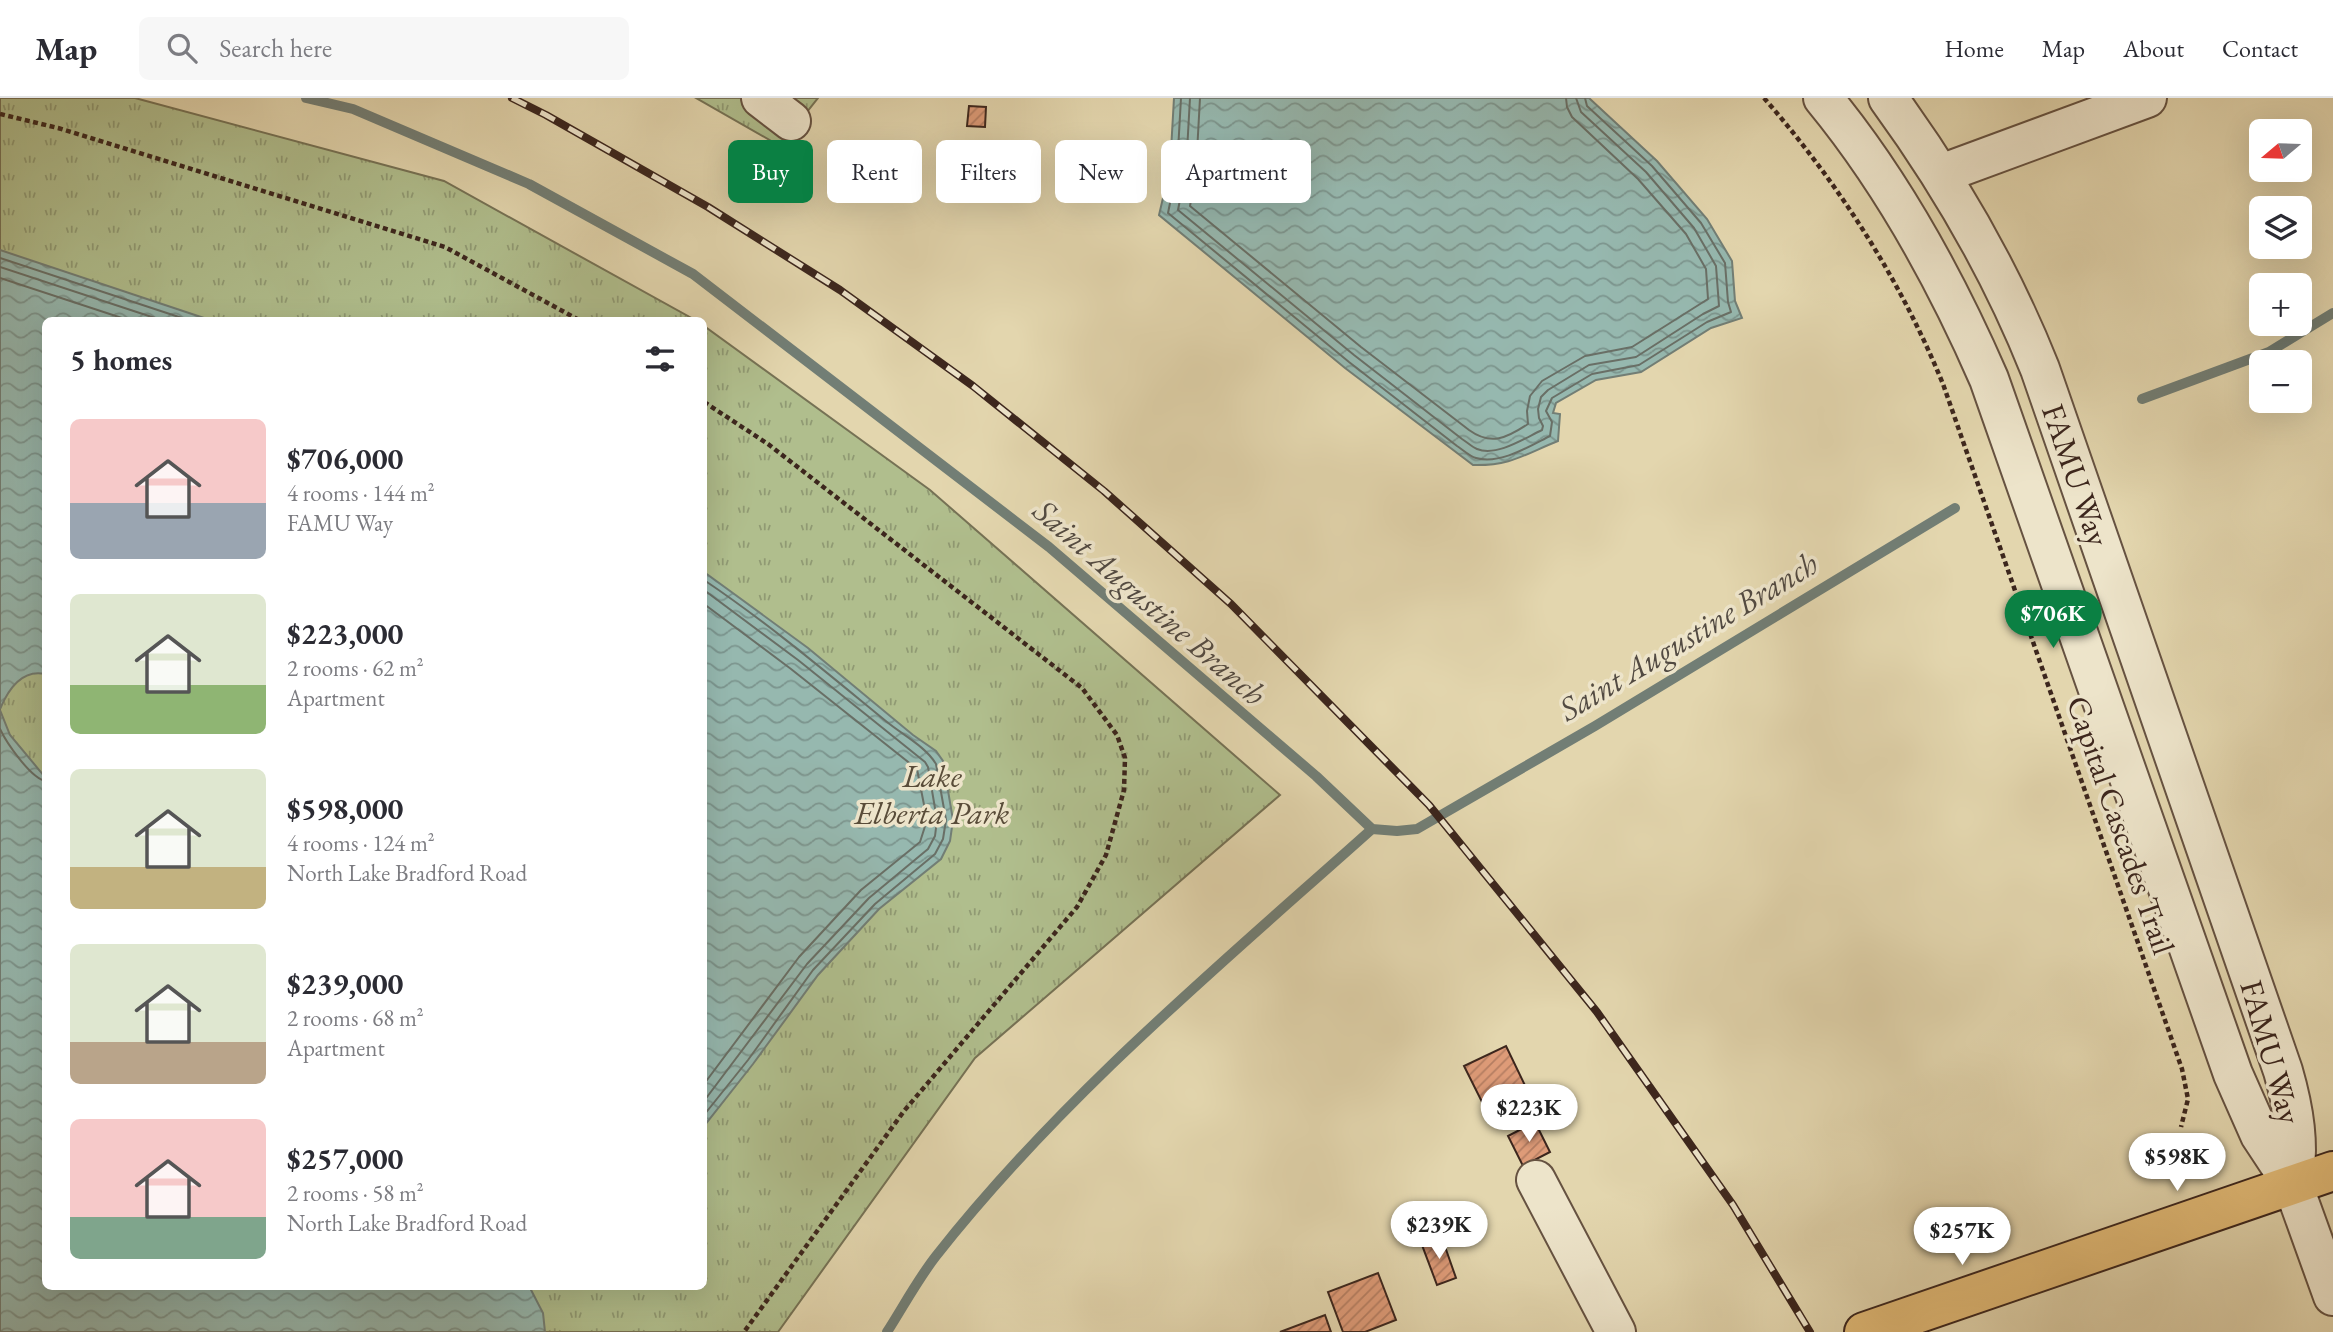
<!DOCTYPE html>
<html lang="en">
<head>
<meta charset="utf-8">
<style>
  :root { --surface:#fff; --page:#f7f7f7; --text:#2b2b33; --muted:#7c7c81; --line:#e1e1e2; --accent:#0b8043 }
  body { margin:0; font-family:"EB Garamond",serif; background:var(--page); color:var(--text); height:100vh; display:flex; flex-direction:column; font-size:26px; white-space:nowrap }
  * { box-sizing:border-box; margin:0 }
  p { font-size:23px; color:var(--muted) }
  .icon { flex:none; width:38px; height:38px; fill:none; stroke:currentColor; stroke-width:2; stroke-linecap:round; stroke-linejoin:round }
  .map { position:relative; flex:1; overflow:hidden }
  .details { position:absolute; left:42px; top:219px; width:665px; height:973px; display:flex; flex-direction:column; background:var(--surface); border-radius:10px; box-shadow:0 7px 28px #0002 }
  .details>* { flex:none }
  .top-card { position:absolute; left:728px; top:42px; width:665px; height:63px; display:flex; gap:14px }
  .needle { width:46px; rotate:251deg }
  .buttons { position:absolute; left:2249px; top:21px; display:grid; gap:14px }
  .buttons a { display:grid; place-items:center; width:63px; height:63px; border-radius:10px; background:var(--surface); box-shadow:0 7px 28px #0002; font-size:35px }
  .price { position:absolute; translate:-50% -60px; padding:0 16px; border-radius:24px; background:#fff; color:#222; font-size:23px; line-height:46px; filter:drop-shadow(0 2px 4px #0008) }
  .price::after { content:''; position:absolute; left:50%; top:42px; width:21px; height:16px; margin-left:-10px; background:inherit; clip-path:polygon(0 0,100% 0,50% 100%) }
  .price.active { background:var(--accent); color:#fff }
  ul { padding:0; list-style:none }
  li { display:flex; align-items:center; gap:21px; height:175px; padding:0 28px }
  li span { display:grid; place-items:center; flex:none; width:196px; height:140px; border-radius:10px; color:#555 }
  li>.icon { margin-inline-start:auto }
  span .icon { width:84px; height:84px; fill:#fffc; stroke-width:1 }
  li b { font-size:30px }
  h2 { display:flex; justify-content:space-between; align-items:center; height:84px; padding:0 28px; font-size:30px }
  .pill { padding:0 24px; border-radius:10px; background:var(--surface); box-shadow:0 7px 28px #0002; font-size:24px; line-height:63px }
  .pill.active { background:var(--accent); color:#fff }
  header { display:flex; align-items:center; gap:42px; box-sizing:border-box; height:98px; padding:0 35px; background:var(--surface); border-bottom:2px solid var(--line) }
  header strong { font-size:33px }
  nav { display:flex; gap:38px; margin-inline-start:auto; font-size:24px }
  .search { width:490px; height:63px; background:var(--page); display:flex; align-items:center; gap:18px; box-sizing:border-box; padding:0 24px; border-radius:10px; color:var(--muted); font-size:26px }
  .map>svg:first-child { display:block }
  .park { fill:url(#park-tufts); stroke:#767255; stroke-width:2 }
  .water { fill:url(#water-waves); stroke:#727e75; stroke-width:2 }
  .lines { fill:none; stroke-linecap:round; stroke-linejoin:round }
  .shore { stroke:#696f66; stroke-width:2 }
  .stream { stroke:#727e75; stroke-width:10 }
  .building { fill:url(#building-hatch); stroke:#3c261d; stroke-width:2 }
  .minor-casing { stroke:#665241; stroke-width:42 }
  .major-casing { stroke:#3c261d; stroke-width:42 }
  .path { stroke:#3c261d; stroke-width:4.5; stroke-dasharray:5 3.5; stroke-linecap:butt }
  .minor { stroke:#ede4ca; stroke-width:38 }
  .major { stroke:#e2bb77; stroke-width:38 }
  .rail-casing { stroke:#3c261d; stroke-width:8 }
  .rail { stroke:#ede4ca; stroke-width:5; stroke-dasharray:16; stroke-linecap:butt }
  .labels { text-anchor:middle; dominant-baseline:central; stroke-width:7; stroke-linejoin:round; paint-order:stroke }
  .street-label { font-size:32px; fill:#3c261d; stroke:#ede4ca }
  .park-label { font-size:32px; font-style:italic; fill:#594c39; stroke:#ede4ca }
  .water-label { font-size:33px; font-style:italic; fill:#524a42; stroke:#ede4ca }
</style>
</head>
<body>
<header>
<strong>Map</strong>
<div class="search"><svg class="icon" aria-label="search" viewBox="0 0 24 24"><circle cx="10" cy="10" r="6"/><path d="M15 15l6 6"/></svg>Search here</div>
<nav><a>Home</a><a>Map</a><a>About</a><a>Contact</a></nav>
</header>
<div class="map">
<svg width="2333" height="1234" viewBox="0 0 2333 1234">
  <defs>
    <pattern id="park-tufts" width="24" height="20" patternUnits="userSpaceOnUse" patternTransform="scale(1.75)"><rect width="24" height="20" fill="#b0be8d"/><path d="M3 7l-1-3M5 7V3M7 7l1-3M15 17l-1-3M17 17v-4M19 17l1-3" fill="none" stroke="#909a73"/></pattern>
    <pattern id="water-waves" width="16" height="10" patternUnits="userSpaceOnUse" patternTransform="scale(1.75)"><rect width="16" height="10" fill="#96b8af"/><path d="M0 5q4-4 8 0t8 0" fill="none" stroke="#7c958e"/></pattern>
    <pattern id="building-hatch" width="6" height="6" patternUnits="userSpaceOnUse" patternTransform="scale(1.75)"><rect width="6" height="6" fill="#de9b78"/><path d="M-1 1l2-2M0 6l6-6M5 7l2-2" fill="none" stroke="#b57e62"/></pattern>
  </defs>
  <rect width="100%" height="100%" fill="#e3d6ae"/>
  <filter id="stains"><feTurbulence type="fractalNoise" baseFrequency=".00286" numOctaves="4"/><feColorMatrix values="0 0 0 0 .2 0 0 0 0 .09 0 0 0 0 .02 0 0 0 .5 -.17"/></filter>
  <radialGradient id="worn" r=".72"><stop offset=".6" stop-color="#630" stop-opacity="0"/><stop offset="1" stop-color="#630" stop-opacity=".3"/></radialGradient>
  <g class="park">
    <polygon points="0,0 135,0 444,83 695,222 46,222 46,1188 704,1188 704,228 930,392 1280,697 975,960 778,1234 0,1234"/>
    <polygon points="696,0 818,0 780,48"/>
  </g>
  <g class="water">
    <path d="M 1174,0 L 1589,0 L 1657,63 L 1707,121 L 1732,163 L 1735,203 L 1742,220 L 1711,230 L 1641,274 L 1596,282 L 1556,305 L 1553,315 L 1560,316 L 1558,343 C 1525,356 1511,368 1473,367 L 1345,270 L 1159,117 L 1170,70 Z"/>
    <path d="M 0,152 L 210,222 L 46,222 L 45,576 C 22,571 8,592 0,611 Z"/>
    <polygon points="704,474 808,550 913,637 936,653 943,663 953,722 950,743 941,761 879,811 818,877 753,966 704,1028"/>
    <polygon points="0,612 10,637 45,679 46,1188 529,1188 543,1215 545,1234 0,1234"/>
  </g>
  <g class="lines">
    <g class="shore">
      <path d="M 1181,0 L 1177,71 L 1168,115 L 1349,264 L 1457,348 C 1462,351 1469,358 1476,360 C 1500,367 1530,348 1550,338 L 1552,324 L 1546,313 L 1552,300 L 1592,276 L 1639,267 L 1707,224 L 1731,214 L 1728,204 L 1725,165 L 1701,125 L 1652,68 L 1587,8 L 1585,0"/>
      <path d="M 1190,0 L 1186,71 L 1178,112 L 1354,257 L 1462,341 C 1467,344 1472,349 1477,351 C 1497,359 1525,340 1542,332 L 1543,328 L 1539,320 L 1538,311 L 1541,299 L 1548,292 L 1589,267 L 1636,259 L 1703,216 L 1719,208 L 1716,168 L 1694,130 L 1646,74 L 1581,14 L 1576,0"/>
      <path d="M 1200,0 L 1196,73 L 1190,108 L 1361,249 L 1469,332 C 1491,348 1507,340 1528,326 L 1527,313 L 1530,298 L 1542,283 L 1585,258 L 1632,249 L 1708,201 L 1706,171 L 1686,136 L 1638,81 L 1572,19 L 1567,9 L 1566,0"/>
      <polyline points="0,160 188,222"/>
      <polyline points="0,169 161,222"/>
      <polyline points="0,180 128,222"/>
      <path d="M 704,482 C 768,525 827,575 887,624 C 903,637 926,649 936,666 L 946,722 L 943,741 L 935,756 L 875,806 L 813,872 L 748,962 L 704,1017"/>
      <polyline points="704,492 798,562 925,664 928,669 937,722 935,738 928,751 869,800 807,866 704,1003"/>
      <polyline points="704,506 791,571 917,671 927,722 920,744 861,792 799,859 704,986"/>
      <path d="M 0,631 C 6,644 31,681 46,683"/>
    </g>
    <g class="stream">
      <polyline points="306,0 353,11 529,86 693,176 1049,449 1316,678 1372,731 1397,733 1417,731 1595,628 1955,410"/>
      <polyline points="2142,301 2269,254 2333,215"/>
      <path d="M 887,1234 C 903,1209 918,1181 936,1158 C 1062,998 1221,866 1372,731"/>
    </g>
  </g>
  <g class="building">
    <polygon points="969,8 986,9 985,29 967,28"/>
    <polygon points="1506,948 1532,1002 1491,1022 1464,968"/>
    <polygon points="1535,1024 1550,1054 1523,1068 1508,1038"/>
    <polygon points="1442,1140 1456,1180 1437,1187 1422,1147"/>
    <polygon points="1378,1175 1396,1222 1365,1234 1343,1234 1328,1194"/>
    <polygon points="1325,1217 1331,1234 1280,1234"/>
  </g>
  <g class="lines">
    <defs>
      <g id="minor">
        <polyline points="761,0 791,23"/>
        <path d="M 1823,0 C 1893,85 1945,180 1989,281 L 2233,976 L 2260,1037 L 2293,1087 L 2333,1198"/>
        <path d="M 1888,0 C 1950,85 2001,173 2040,271 L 2283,973 C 2294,1011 2300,1047 2293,1087"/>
        <polyline points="1941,76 2147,0"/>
        <polyline points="1536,1082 1616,1234"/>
      </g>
      <polyline id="major" points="1864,1234 2333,1073"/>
    </defs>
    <use href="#minor" class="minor-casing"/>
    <use href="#major" class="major-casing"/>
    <g class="path">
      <path d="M 1764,0 C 1839,86 1900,181 1943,286 L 2182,971 L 2188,1001 L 2181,1029"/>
      <polyline points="0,16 58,30 445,149 579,222"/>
      <polyline points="704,304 768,346 1082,590 1117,637 1125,660 1124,692 1106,757 1077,809 904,1013 744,1234"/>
    </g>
    <use href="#minor" class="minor"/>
    <use href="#major" class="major"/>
    <defs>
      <polyline id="rail" points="512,0 546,17 708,109 840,192 973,288 1104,393 1231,506 1429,707 1597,914 1733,1107 1810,1234"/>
    </defs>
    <use href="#rail" class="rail-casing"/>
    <use href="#rail" class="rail"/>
  </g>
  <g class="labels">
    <g class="street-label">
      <text transform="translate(2076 377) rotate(71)">FAMU Way</text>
      <text transform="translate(2121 727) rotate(71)">Capital Cascades Trail</text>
      <text transform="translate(2271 954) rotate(74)">FAMU Way</text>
    </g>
    <g class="park-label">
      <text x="932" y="678">Lake<tspan x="932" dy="37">Elberta Park</tspan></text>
    </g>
    <g class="water-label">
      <text transform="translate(1150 504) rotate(41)">Saint Augustine Branch</text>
      <text transform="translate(1688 538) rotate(-31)">Saint Augustine Branch</text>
    </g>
  </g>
  <rect width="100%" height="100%" filter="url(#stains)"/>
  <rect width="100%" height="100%" fill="url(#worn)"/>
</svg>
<div class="buttons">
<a><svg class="needle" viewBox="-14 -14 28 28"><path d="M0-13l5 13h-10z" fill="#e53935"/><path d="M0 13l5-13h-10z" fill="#7c7c81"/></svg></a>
<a><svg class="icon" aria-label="layers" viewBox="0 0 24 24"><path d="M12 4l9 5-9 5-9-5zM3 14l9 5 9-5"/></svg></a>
<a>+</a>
<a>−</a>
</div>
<b class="price active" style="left:2053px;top:552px">$706K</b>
<b class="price" style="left:1529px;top:1046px">$223K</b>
<b class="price" style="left:2177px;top:1095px">$598K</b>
<b class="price" style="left:1439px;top:1163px">$239K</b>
<b class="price" style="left:1962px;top:1169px">$257K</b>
<div class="top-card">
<a class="pill active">Buy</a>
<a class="pill">Rent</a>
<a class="pill">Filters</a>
<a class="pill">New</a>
<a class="pill">Apartment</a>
</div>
<section class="details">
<h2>5 homes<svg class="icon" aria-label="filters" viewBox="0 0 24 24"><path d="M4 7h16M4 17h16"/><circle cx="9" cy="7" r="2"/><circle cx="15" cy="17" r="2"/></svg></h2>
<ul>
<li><span style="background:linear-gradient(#f6c9c9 60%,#9aa5b1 0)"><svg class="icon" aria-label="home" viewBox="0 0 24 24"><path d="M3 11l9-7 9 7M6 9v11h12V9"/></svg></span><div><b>$706,000</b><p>4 rooms · 144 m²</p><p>FAMU Way</p></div></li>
<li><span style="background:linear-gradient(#dfe7d0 65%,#8fb573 0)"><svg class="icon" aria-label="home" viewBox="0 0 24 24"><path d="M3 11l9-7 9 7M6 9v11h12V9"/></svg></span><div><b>$223,000</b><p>2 rooms · 62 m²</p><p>Apartment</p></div></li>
<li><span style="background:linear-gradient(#dfe7d0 70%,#c2b280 0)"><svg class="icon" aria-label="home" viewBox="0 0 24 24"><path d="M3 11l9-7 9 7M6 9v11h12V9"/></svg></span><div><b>$598,000</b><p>4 rooms · 124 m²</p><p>North Lake Bradford Road</p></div></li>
<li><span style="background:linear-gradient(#dfe7d0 70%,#b9a48a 0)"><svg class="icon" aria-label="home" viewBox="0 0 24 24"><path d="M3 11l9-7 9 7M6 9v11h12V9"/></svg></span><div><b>$239,000</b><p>2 rooms · 68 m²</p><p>Apartment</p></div></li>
<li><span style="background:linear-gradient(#f6c9c9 70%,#7fa58c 0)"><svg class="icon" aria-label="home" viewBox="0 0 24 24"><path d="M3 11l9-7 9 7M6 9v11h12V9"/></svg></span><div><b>$257,000</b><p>2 rooms · 58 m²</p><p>North Lake Bradford Road</p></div></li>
</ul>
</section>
</div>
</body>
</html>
